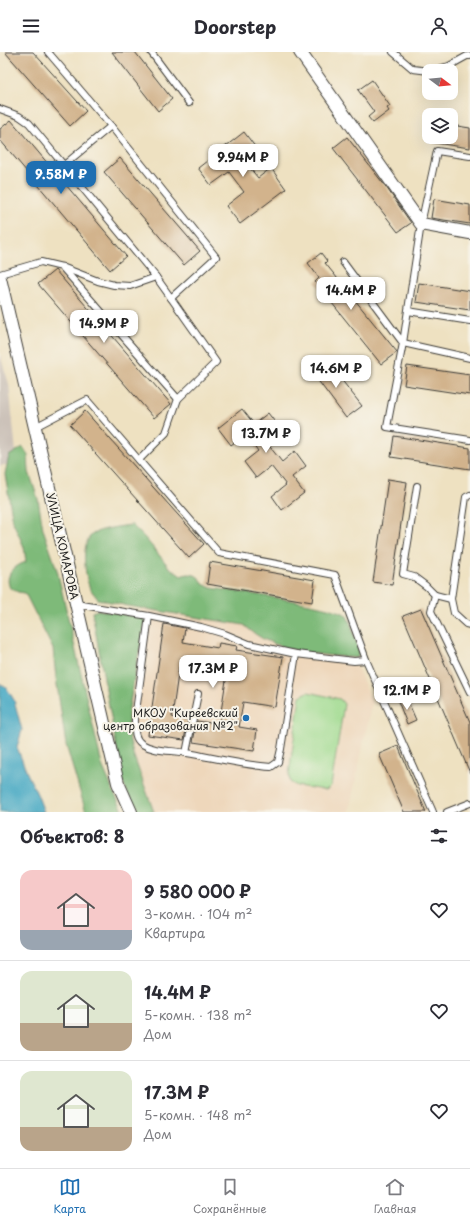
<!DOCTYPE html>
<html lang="ru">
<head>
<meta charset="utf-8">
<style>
  :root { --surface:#fff; --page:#f2f2f3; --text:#2b2b33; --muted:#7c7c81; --line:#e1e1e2; --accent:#1f6fb2 }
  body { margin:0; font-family:"Playpen Sans",sans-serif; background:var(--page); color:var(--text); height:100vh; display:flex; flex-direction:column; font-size:15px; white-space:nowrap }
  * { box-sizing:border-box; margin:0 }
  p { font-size:13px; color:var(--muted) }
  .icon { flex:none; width:22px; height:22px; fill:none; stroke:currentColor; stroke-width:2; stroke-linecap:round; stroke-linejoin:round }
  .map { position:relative; height:760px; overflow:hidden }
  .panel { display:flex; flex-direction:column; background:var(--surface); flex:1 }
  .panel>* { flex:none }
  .needle { width:26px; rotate:106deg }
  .tools { position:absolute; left:422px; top:12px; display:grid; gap:8px }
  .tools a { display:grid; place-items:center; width:36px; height:36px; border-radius:8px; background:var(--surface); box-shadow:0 4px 16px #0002; font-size:20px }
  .price { position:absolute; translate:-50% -34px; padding:0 9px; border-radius:8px; background:#fff; color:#222; font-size:13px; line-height:26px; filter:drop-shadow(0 1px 2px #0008) }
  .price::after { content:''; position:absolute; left:50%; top:24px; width:12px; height:9px; margin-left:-6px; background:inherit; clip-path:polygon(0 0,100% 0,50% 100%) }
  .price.on { background:var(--accent); color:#fff }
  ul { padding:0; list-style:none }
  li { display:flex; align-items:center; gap:12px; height:100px; padding:0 20px }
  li+li { border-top:1px solid var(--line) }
  li span { display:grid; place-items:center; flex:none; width:112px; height:80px; border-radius:12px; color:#555 }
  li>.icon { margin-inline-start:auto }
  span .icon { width:48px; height:48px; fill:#fffc; stroke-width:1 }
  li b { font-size:17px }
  h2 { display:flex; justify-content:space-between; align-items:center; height:48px; padding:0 20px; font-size:17px }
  header { display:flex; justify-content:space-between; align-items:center; height:52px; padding:0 20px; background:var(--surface); font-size:18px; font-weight:700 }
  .tab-bar { display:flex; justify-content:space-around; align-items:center; height:56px; border-top:1px solid var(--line); background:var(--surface); font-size:11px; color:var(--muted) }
  .tab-bar a { display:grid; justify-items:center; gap:2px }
  .tab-bar .on { color:var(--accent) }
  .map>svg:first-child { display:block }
  .built { fill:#eed7bb }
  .industrial { fill:#ccc2b9 }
  .green { fill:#9eda8e; stroke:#5d7b55 }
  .forest { fill:#7eba79; stroke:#4d6b4a }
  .water { fill:#43a7c3; stroke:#306270 }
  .building { fill:#d2b38c }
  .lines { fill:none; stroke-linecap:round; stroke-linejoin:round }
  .service-casing { stroke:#3c3a35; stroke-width:8 }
  .minor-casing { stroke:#3c3a35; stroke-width:14 }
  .service { stroke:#fff; stroke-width:6 }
  .minor { stroke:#fff; stroke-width:12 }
  .poi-dot { fill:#1f6fb2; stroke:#f7f3e8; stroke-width:1.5 }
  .labels { text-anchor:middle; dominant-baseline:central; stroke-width:4; stroke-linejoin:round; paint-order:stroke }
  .street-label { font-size:11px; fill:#1c1c1c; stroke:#f7f3e8 }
  .poi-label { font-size:11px; fill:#1c1c1c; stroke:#f7f3e8; text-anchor:end }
</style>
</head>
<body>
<header><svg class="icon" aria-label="menu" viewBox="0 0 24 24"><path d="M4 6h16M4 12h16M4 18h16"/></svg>Doorstep<svg class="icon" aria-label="person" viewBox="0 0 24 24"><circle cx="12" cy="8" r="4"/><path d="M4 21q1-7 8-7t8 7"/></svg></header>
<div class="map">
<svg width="470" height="760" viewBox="0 0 470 760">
  <rect width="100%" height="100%" fill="#f7f3e8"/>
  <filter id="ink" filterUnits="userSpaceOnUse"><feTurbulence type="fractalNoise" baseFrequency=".025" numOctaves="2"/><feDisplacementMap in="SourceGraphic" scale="8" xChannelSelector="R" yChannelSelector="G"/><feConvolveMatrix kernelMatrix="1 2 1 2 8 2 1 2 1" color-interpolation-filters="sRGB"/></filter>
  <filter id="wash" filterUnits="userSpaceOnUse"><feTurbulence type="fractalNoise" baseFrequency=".012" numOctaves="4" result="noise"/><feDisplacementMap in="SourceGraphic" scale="16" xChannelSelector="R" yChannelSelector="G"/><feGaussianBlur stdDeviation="0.9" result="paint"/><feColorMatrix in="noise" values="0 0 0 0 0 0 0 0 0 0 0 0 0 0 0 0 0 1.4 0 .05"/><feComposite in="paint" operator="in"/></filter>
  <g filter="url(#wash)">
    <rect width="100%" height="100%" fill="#eee1c1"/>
    <polygon class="built" points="142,552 344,585 372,650 349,760 150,760 122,682"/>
    <polygon class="industrial" points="0,303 9,332 17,410 0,414"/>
    <polygon class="green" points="308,640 340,647 344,652 331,734 326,738 297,734 290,730 289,722 300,644"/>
    <g class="forest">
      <path d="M 23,395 L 28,403 L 29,420 L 38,447 L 43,477 L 57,518 L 102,713 L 114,741 L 124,760 L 86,760 L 66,693 L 56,626 L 53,597 L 25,541 L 18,540 L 10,536 C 4,523 14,514 26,510 L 24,495 L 13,470 L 5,422 L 9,404 Z"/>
      <path d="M 132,473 L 145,486 L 169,515 L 181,524 C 190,520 199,522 203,532 L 211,536 C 232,539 336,553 346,563 C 351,569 352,579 355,586 C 357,592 361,600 357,606 C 328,603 297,602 270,590 C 260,586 252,580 244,573 L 128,554 L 98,547 C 95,543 91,539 89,534 C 85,522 80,490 93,482 C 99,477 123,474 132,473 Z"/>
      <polygon points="98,558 144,566 146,569 137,610 128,662 128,680 133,702 154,760 137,760 123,731 92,560"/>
    </g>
    <polygon class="water" points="0,631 8,638 14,648 22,678 17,695 27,721 38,744 44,760 0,760"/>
    <g id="blocks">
      <g class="building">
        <polygon points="5,0 33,0 86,59 70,74"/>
        <polygon points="112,0 135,0 172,47 158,59"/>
        <polygon points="372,28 390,54 387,56 389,59 373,71 368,65 374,60 358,38"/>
        <polygon points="11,68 126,204 110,218 0,88 0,77"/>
        <polygon points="451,73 470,76 470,96 428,90 428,85 451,85"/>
        <polygon points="244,80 259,100 245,110 258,126 271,116 286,137 240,172 226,154 244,140 229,120 211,133 198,116"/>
        <polygon points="347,85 386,135 411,171 398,180 333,96"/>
        <polygon points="120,106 200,199 184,213 104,120"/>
        <polygon points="434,147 470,153 470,172 431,166"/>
        <polygon points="321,201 327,209 325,211 397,300 381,312 315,230 319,226 308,211"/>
        <polygon points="55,218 171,352 154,366 38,232"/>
        <polygon points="419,231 470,239 470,258 416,250"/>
        <polygon points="326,308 362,354 346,366 311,319"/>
        <polygon points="407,314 470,323 470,343 404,333"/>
        <polygon points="242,357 254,372 268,361 281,378 266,390 282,410 295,399 306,414 292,425 304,441 282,458 272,444 286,433 271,414 256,426 244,410 258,399 246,382 231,393 218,376"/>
        <polygon points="85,359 204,492 189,506 70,373"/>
        <polygon points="394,384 470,396 470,417 391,405"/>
        <polygon points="388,427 407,430 392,533 373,530"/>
        <polygon points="210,510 315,528 312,550 207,532"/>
        <polygon points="421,557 470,670 470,721 403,564"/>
        <polygon points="164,572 185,576 183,590 218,596 219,591 237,594 236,598 283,605 275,655 243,650 239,675 257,678 254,699 193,690 197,669 219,672 227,622 179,615 172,665 188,668 184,688 148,683"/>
        <polygon points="406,645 416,668 407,672 398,649"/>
        <polygon points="398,694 426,760 404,760 379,702"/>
      </g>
    </g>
  </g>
  <g filter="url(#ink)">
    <use href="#blocks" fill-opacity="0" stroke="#3c3a35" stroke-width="1"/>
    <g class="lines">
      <defs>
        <g id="service">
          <polyline points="48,0 111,74 216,205 171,246 216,310 178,347 166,381 139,408"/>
          <polyline points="151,0 189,51"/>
          <polyline points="393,0 413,17 429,19"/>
          <polyline points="430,19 449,14 467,4 470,4"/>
          <polyline points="0,57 19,64 29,71 156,225 171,246"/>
          <polyline points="470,104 437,99 421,172 403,291 387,375 470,388"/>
          <polyline points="64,113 111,74"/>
          <polyline points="343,210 403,291 470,306"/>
          <polyline points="62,215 178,347"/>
          <polyline points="0,222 41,210 62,215 98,229 114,233 130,234 156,225"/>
          <polyline points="408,259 470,269"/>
          <polyline points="35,375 87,348 219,501 335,523 367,610 433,760"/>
          <polyline points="417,434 403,522 414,525 426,534 435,543 451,547 466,445 470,443"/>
          <polyline points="435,543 431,559 470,640"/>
          <polyline points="451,547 454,561 466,572 470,573"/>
          <path d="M 76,552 L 149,564 L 135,667 C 135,676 133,686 142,692 C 155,700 172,698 187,701 C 215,706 243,713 271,715 L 278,710 L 281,697 L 296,602 L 249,592 L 225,582 L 201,575 L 149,564"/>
          <polyline points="296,602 354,609 366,608"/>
          <polyline points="186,701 198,642"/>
          <polyline points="447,760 470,751"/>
        </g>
        <g id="minor">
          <polyline points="300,0 421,172 470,181"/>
          <polyline points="0,226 118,731 131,760"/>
        </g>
      </defs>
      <use href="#service" class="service-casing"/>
      <use href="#minor" class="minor-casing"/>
      <use href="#service" class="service"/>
      <use href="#minor" class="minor"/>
    </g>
  </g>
  <circle class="poi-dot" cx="246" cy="666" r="4"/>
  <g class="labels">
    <g class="street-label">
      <text transform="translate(63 494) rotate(77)">УЛИЦА КОМАРОВА</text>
    </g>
    <g class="poi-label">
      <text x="238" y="660">МКОУ "Киреевский<tspan x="238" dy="13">центр образования №2"</tspan></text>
    </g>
  </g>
</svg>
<div class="tools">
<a><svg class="needle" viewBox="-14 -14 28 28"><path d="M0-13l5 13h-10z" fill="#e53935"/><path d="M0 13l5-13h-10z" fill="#7c7c81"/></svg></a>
<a><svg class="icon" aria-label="layers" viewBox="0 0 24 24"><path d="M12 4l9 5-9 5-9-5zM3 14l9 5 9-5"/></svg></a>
</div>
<b class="price" style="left:243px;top:126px">9.94M ₽</b>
<b class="price on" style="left:61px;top:143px">9.58M ₽</b>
<b class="price" style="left:351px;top:259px">14.4M ₽</b>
<b class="price" style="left:104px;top:292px">14.9M ₽</b>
<b class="price" style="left:336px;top:337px">14.6M ₽</b>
<b class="price" style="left:266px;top:402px">13.7M ₽</b>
<b class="price" style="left:213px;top:637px">17.3M ₽</b>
<b class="price" style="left:407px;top:659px">12.1M ₽</b>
</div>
<section class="panel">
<h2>Объектов: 8<svg class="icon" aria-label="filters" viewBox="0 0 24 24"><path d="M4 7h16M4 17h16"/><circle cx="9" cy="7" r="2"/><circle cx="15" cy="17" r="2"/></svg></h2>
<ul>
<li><span style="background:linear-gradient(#f6c9c9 75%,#9aa5b1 0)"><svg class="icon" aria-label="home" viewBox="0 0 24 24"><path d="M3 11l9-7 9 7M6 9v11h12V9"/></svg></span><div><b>9 580 000 ₽</b><p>3-комн. · 104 m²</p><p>Квартира</p></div><svg class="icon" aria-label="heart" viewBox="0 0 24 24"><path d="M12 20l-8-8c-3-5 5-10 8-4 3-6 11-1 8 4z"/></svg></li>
<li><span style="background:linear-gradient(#dfe7d0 65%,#b9a48a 0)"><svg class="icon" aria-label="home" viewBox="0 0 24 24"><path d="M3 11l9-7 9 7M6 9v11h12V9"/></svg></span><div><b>14.4M ₽</b><p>5-комн. · 138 m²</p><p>Дом</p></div><svg class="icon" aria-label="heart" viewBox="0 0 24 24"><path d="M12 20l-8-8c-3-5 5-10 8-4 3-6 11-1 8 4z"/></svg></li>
<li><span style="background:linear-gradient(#dfe7d0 70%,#b9a48a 0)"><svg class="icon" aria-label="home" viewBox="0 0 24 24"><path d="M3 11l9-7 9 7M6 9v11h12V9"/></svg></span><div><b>17.3M ₽</b><p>5-комн. · 148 m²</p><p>Дом</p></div><svg class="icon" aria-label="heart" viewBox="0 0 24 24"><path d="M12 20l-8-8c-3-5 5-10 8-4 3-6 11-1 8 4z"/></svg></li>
</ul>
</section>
<nav class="tab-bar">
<a class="on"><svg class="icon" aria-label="map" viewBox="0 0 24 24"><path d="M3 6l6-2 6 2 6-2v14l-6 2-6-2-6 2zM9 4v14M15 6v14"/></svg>Карта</a>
<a><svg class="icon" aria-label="saved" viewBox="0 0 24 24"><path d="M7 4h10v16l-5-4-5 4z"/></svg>Сохранённые</a>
<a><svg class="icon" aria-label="home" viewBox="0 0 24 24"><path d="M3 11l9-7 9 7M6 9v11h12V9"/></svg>Главная</a>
</nav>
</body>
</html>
